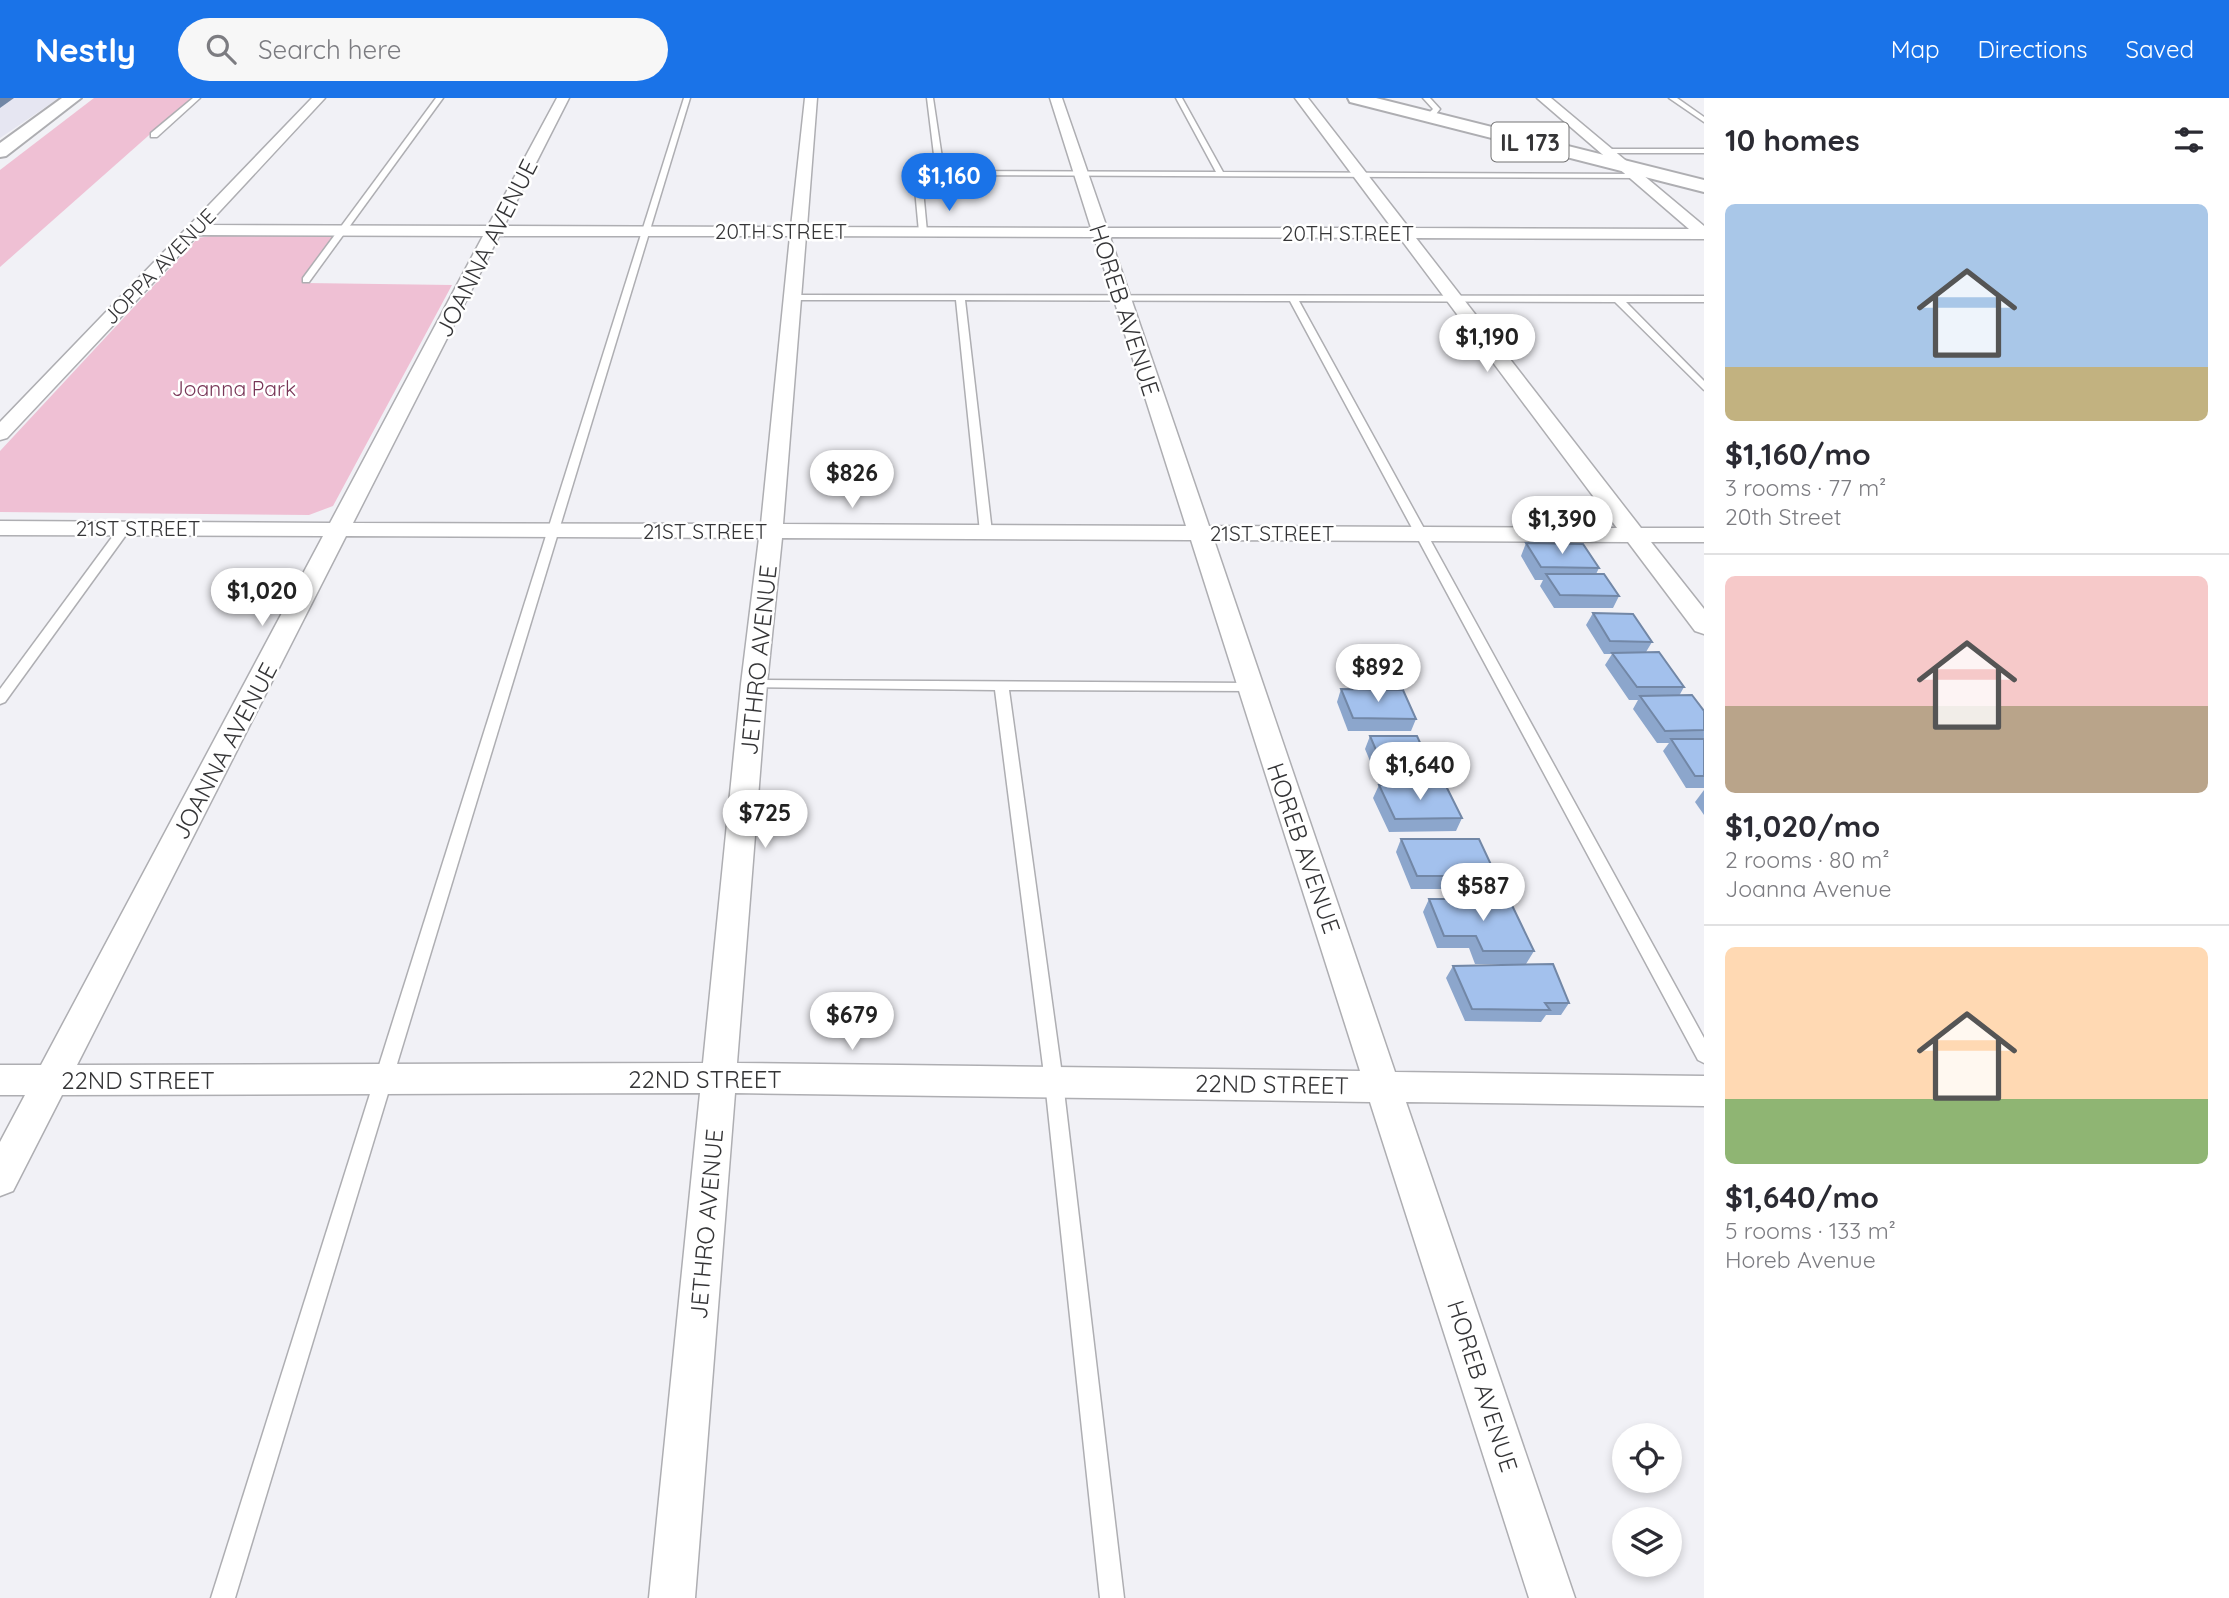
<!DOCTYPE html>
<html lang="en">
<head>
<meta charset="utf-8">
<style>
  :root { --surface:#fff; --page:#f7f7f7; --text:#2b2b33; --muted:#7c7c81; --line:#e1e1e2; --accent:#1a73e8 }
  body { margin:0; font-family:Quicksand,sans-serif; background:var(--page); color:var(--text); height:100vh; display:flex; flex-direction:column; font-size:26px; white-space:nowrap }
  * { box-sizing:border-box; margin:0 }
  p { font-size:23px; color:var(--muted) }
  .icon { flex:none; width:38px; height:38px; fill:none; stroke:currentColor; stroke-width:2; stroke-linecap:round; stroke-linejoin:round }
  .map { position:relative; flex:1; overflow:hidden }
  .panel { display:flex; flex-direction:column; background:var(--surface); width:525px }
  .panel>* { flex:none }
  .buttons { position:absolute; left:1612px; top:1325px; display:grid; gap:14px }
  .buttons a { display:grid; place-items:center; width:70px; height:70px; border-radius:50%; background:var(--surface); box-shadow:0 4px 10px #0003; font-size:35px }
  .price { position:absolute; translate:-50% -60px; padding:0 16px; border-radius:24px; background:#fff; color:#222; font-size:23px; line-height:46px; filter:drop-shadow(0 2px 4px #0008) }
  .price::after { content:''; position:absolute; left:50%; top:42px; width:21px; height:16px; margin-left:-10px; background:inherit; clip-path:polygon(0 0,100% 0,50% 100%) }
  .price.current { background:var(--accent); color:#fff }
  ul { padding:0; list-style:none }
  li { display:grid; align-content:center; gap:14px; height:371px; padding:0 21px }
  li+li { border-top:2px solid var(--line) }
  li span { display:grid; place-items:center; height:217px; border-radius:10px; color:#555 }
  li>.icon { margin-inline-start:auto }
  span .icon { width:126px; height:126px; fill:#fffc; stroke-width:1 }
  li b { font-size:30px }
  h2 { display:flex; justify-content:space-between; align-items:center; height:84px; padding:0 21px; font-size:30px }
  header { display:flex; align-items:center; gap:42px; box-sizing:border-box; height:98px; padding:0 35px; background:var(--accent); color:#fff }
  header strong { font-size:33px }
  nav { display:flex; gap:38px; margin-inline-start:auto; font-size:24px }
  .search { width:490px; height:63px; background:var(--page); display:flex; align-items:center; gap:18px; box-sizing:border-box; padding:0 24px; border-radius:38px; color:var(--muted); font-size:26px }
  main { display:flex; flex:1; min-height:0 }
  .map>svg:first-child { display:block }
  .built { fill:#e6e6f2 }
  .green { fill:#efc0d4 }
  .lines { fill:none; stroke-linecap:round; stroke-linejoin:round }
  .lane-casing { stroke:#aeaeb2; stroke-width:3 }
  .street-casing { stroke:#aeaeb2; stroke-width:3 }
  .secondary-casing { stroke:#aeaeb2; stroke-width:4 }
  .primary-casing { stroke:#aeaeb2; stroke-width:4 }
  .lane { fill:#fff; fill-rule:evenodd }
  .street { fill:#fff; fill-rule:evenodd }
  .secondary { fill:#fff; fill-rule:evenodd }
  .primary { fill:#fff; fill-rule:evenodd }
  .wall { fill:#8ca6cc }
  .shaded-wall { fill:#7287a6 }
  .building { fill:#a3c1ed; stroke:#7287a6; stroke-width:2 }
  .labels { text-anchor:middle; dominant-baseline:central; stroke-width:5; stroke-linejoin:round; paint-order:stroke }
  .far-street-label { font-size:21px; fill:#353537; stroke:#fff }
  .far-park-label { font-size:21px; fill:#783657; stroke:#fff }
  .shield { fill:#fff; stroke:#727273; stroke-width:2 }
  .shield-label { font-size:23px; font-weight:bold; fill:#353537 }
  .street-label { font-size:24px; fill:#353537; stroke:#fff }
</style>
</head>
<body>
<header>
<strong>Nestly</strong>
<div class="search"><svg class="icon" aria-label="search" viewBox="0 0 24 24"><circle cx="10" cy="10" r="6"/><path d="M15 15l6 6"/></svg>Search here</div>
<nav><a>Map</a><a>Directions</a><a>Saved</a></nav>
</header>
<main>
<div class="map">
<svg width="1704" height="1500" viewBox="0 0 1704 1500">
  <rect width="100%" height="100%" fill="#f1f1f6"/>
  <polygon class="built" points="0,0 59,0 0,40"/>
  <g class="green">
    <polygon points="94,0 191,0 0,169 0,72"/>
    <polygon points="217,137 336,138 306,185 452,187 333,408 309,417 0,414 0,353 198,140"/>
  </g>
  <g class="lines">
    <defs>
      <g id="lane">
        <polygon points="193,0 200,0 157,39 151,39 151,35"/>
        <polygon points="436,0 443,0 309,184 303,184 303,180"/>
        <polygon points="684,0 690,0 235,1500 211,1500"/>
        <polygon points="927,0 933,0 944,73 1216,74 1176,0 1182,0 1223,74 1637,76 1641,78 1637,80 930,77 922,81 927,134 923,137 919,134 914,80 926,73 936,73"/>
        <polygon points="1423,0 1430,0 1440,11 1432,21 1425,19 1433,11"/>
        <polygon points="1669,0 1677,0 1704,19 1704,24"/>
        <polygon points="1606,51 1704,51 1704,55 1603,55"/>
        <polygon points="790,197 1704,198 1704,204 1626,204 1704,283 1704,292 1615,204 1299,203 1704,940 1704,965 1698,962 1290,203 965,202 992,434 986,438 980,434 956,202 793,202 788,199"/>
        <polygon points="125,426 131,430 5,604 0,606 0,591 121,427"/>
        <polygon points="754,582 1250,585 1257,589 1250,593 1009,592 1063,984 1124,1500 1100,1500 1045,984 995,592 749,589 747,586 749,583"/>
      </g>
      <path id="street" d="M 312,0 L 325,0 L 207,127 L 488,128 L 557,0 L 569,0 L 504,128 L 791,129 L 805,0 L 817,0 L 807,129 L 1091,130 L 1050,0 L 1062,0 L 1107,130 L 1392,130 L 1295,0 L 1308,0 L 1409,130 L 1689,131 L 1537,0 L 1551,0 L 1704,128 L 1704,141 L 1416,140 L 1641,430 L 1704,430 L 1704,444 L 1651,444 L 1704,511 L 1704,536 L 1695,533 L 1628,444 L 1214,442 L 1395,974 L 1704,978 L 1704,1008 L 1406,1004 L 1575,1500 L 1529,1500 L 1370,1004 L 735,995 L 695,1500 L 649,1500 L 700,995 L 62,997 L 13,1093 L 0,1098 L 0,1044 L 25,997 L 0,997 L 0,967 L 41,967 L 323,438 L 0,437 L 0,423 L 330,425 L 483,138 L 198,137 L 7,340 L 0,342 L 0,324 ZM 499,138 L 790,138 L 761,426 L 353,425 ZM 806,138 L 1094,139 L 1186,428 L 783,426 ZM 1110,139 L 1400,140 L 1617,430 L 1209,428 ZM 346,438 L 759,440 L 741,586 L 703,965 L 77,967 ZM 782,440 L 1191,442 L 1360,973 L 737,965 L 767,586 Z"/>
      <polygon id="secondary" points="62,0 81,0 6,58 0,59 0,45"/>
      <polygon id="primary" points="1348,0 1376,0 1704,82 1704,94 1350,4"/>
    </defs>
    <use href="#lane" class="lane-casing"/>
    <use href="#street" class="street-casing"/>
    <use href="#secondary" class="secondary-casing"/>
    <use href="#primary" class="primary-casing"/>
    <use href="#lane" class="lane"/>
    <use href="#street" class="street"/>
    <use href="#secondary" class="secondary"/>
    <use href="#primary" class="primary"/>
  </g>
  <g class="wall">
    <polygon points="1526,445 1599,470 1596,476 1619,498 1613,510 1554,510 1540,488 1543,482 1535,482 1521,458"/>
    <polygon points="1593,515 1652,544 1646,554 1684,589 1679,598 1704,613 1704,690 1686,690 1663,653 1669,645 1657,645 1633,611 1638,602 1629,602 1605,567 1612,556 1604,556 1586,527"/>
    <polygon points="1341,591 1416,621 1411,633 1348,633 1337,604"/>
    <polygon points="1370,638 1436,680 1434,686 1462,720 1456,733 1389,734 1373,700 1379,687 1380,687 1365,651"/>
    <polygon points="1704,692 1704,717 1695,704"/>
    <polygon points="1401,741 1501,788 1494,800 1448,800 1444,791 1411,791 1396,754"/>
    <polygon points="1429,801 1534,853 1526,866 1475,866 1469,850 1437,850 1423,814"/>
    <polygon points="1453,868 1569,905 1561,917 1546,917 1541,924 1465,923 1446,880"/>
  </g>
  <polygon class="shaded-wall" points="0,0 14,0 0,10"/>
  <g class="building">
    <polygon points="1526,445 1583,446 1599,470 1541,469"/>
    <polygon points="1546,476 1604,476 1619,498 1560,497"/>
    <polygon points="1593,515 1633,516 1652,544 1610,543"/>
    <polygon points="1659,554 1684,589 1637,589 1612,555"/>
    <polygon points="1341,591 1403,592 1416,621 1353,620"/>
    <polygon points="1692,597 1704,613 1704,632 1665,633 1640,598"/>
    <polygon points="1370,638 1417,638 1436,680 1388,680"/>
    <polygon points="1671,641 1704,641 1704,678 1695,678"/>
    <polygon points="1445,686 1462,720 1395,721 1379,687"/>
    <polygon points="1401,741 1479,741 1501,788 1455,788 1450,778 1417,778"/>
    <polygon points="1429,801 1509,801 1534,853 1483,853 1476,838 1444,838"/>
    <polygon points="1553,866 1569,905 1545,905 1550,912 1472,911 1453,868"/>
  </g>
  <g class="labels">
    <g class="far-street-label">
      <text x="781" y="133">20TH STREET</text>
      <text x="1348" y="135">20TH STREET</text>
      <text transform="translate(159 168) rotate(-46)">JOPPA AVENUE</text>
      <text x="138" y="430">21ST STREET</text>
      <text x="705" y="433">21ST STREET</text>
      <text x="1272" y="435">21ST STREET</text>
    </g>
    <g class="far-park-label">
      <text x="234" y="290">Joanna Park</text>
    </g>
    <rect class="shield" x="1491.5" y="24.5" width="77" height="39" rx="5"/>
    <g class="shield-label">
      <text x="1530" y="44">IL 173</text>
    </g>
    <g class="street-label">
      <text transform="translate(486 150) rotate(-63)">JOANNA AVENUE</text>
      <text transform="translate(1125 212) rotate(72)">HOREB AVENUE</text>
      <text transform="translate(758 562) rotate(-84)">JETHRO AVENUE</text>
      <text transform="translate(224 653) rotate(-62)">JOANNA AVENUE</text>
      <text transform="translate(1304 750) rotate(71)">HOREB AVENUE</text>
      <text x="705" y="981">22ND STREET</text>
      <text x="138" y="982">22ND STREET</text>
      <text transform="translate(1272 986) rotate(1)">22ND STREET</text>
      <text transform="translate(706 1126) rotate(-85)">JETHRO AVENUE</text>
      <text transform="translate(1483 1288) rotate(72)">HOREB AVENUE</text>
    </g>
  </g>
</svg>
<div class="buttons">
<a><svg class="icon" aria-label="locate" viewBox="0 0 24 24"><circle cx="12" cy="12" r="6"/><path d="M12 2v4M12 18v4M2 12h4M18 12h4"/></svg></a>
<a><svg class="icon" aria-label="layers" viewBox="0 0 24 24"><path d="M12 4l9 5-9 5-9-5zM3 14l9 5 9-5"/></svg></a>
</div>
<b class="price current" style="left:949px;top:115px">$1,160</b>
<b class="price" style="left:1487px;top:276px">$1,190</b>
<b class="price" style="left:852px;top:412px">$826</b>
<b class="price" style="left:1562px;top:458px">$1,390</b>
<b class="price" style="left:262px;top:530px">$1,020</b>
<b class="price" style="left:1378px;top:606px">$892</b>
<b class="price" style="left:1420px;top:704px">$1,640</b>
<b class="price" style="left:765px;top:752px">$725</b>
<b class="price" style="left:1483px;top:825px">$587</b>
<b class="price" style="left:852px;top:954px">$679</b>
</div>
<section class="panel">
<h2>10 homes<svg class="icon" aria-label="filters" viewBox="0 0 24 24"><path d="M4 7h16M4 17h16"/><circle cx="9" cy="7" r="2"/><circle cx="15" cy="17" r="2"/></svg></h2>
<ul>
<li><span style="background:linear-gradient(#a9c7e8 75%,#c2b280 0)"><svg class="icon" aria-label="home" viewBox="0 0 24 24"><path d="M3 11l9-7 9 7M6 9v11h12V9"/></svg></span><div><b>$1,160/mo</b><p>3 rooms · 77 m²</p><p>20th Street</p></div></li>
<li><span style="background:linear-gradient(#f6c9c9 60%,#b9a48a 0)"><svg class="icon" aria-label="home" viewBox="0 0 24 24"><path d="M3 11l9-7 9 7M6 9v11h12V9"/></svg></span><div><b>$1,020/mo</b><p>2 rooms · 80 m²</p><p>Joanna Avenue</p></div></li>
<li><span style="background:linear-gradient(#ffd9b3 70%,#8fb573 0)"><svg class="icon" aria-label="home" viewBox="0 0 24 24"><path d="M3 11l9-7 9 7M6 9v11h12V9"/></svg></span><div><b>$1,640/mo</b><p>5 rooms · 133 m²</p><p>Horeb Avenue</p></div></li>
</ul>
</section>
</main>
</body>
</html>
